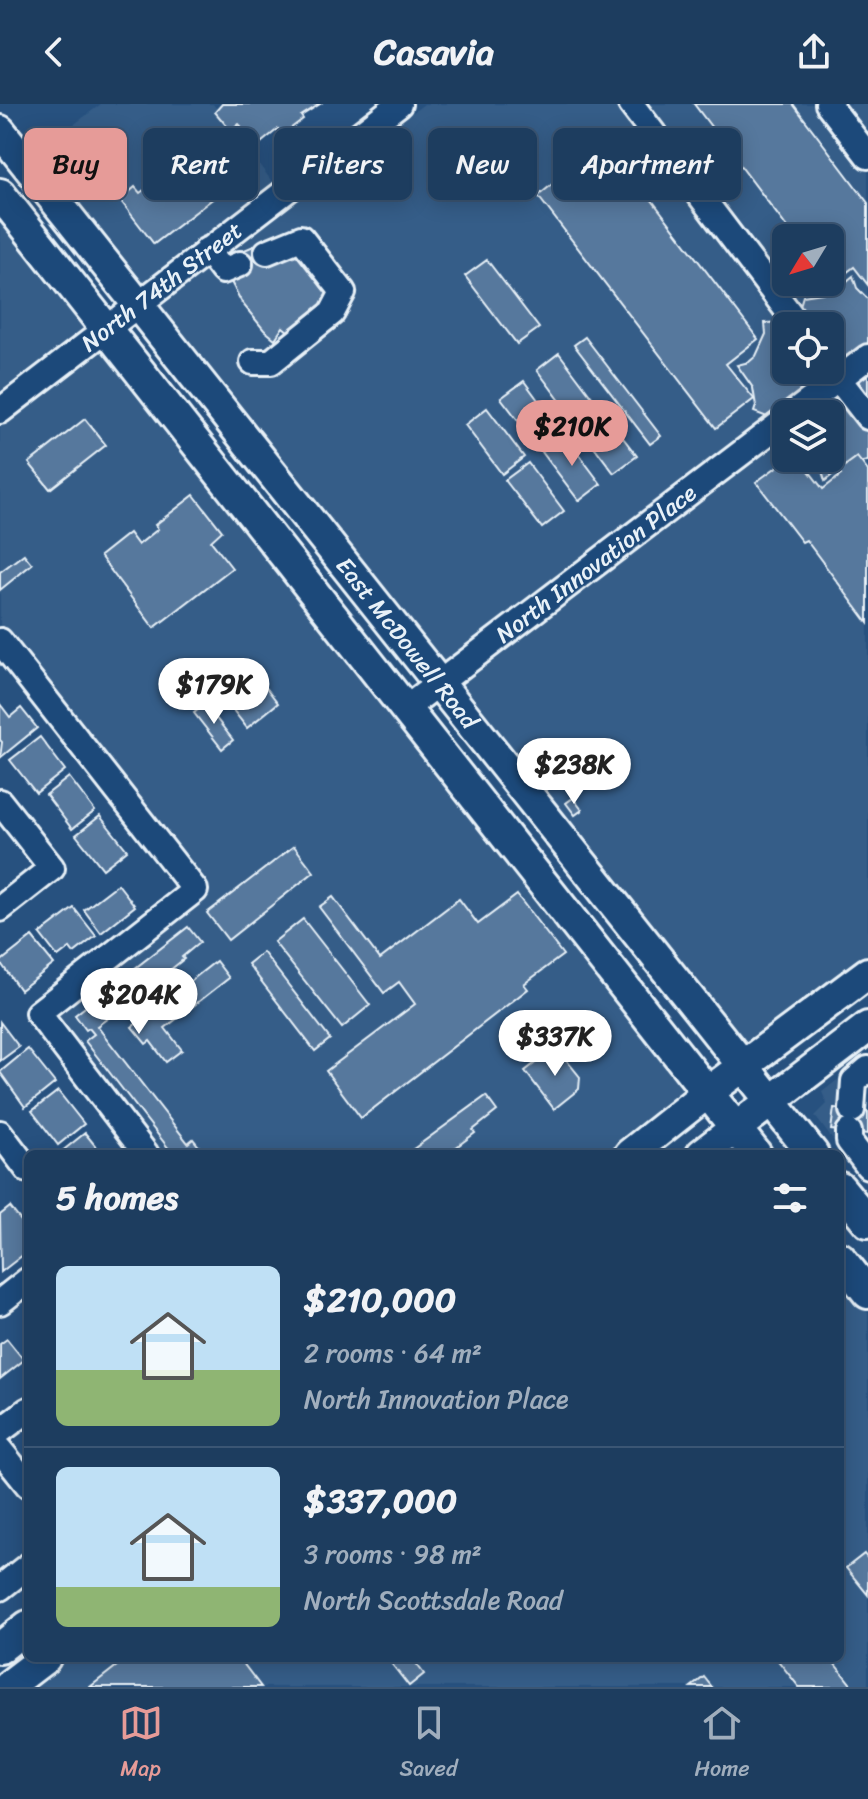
<!DOCTYPE html>
<html lang="en">
<head>
<meta charset="utf-8">
<style>
  :root { --surface:#1d3d5f; --page:#2a4868; --text:#f1f3f6; --muted:#a0aebd; --line:#3b5674; --accent:#e69b98 }
  body { margin:0; font-family:Sriracha,sans-serif; background:var(--page); color:var(--text); height:100vh; display:flex; flex-direction:column; font-size:30px; white-space:nowrap }
  * { box-sizing:border-box; margin:0 }
  p { font-size:26px; color:var(--muted) }
  .icon { flex:none; width:44px; height:44px; fill:none; stroke:currentColor; stroke-width:2; stroke-linecap:round; stroke-linejoin:round }
  .map { position:relative; flex:1; overflow:hidden }
  .details { position:absolute; left:24px; top:1046px; width:820px; height:512px; display:flex; flex-direction:column; background:var(--surface); border-radius:12px; box-shadow:0 4px 20px #0003,0 0 0 2px var(--line) }
  .details>* { flex:none }
  .top-card { position:absolute; left:24px; top:24px; width:820px; height:72px; display:flex; gap:16px }
  .needle { width:52px; rotate:232deg }
  .controls { position:absolute; left:772px; top:120px; display:grid; gap:16px }
  .controls a { display:grid; place-items:center; width:72px; height:72px; border-radius:12px; background:var(--surface); box-shadow:0 4px 20px #0003,0 0 0 2px var(--line); font-size:40px }
  .price { position:absolute; translate:-50% -68px; padding:0 18px; border-radius:28px; background:#fff; color:#222; font-size:26px; line-height:52px; filter:drop-shadow(0 2px 4px #0008) }
  .price::after { content:''; position:absolute; left:50%; top:48px; width:24px; height:18px; margin-left:-12px; background:inherit; clip-path:polygon(0 0,100% 0,50% 100%) }
  .price.selected { background:var(--accent); color:#111 }
  ul { padding:0; list-style:none }
  li { display:flex; align-items:center; gap:24px; height:200px; padding:0 32px }
  li+li { border-top:2px solid var(--line) }
  li span { display:grid; place-items:center; flex:none; width:224px; height:160px; border-radius:12px; color:#555 }
  li>.icon { margin-inline-start:auto }
  span .icon { width:96px; height:96px; fill:#fffc; stroke-width:1 }
  li b { font-size:34px }
  h2 { display:flex; justify-content:space-between; align-items:center; height:96px; padding:0 32px; font-size:34px }
  .chip { padding:0 28px; border-radius:12px; background:var(--surface); box-shadow:0 4px 20px #0003,0 0 0 2px var(--line); font-size:28px; line-height:72px }
  .chip.selected { background:var(--accent); color:#111 }
  header { display:flex; justify-content:space-between; align-items:center; height:104px; padding:0 32px; background:var(--surface); font-size:36px; font-weight:700 }
  .dock { display:flex; justify-content:space-around; align-items:center; height:112px; border-top:2px solid var(--line); background:var(--surface); font-size:22px; color:var(--muted) }
  .dock a { display:grid; justify-items:center; gap:4px }
  .dock .selected { color:var(--accent) }
  .map>svg:first-child { display:block }
  .built { fill:#355d88; fill-rule:evenodd }
  .building { fill:#57789d; stroke:#e8f1f8; stroke-width:2; fill-rule:evenodd }
  .lines { fill:none; stroke-linecap:round; stroke-linejoin:round }
  .minor-casing { stroke:#e8f1f8; stroke-width:30 }
  .major-casing { stroke:#e8f1f8; stroke-width:36 }
  .minor { stroke:#1f4a7a; stroke-width:24 }
  .major { stroke:#1f4a7a; stroke-width:30 }
  .labels { text-anchor:middle; dominant-baseline:central; stroke-width:7; stroke-linejoin:round; paint-order:stroke }
  .street-label { font-size:24px; fill:#e8f1f8; stroke:#1f4a7a }
</style>
</head>
<body>
<header><svg class="icon" aria-label="back" viewBox="0 0 24 24"><path d="M15 5l-7 7 7 7"/></svg>Casavia<svg class="icon" aria-label="share" viewBox="0 0 24 24"><path d="M12 15V3M7 8l5-5 5 5M5 13v7h14v-7"/></svg></header>
<div class="map">
<svg width="868" height="1583" viewBox="0 0 868 1583">
  <rect width="100%" height="100%" fill="#27517f"/>
  <filter id="ink" filterUnits="userSpaceOnUse"><feTurbulence type="fractalNoise" baseFrequency=".0125" numOctaves="2"/><feDisplacementMap in="SourceGraphic" scale="16" xChannelSelector="R" yChannelSelector="G"/><feConvolveMatrix kernelMatrix="1 2 1 2 8 2 1 2 1" color-interpolation-filters="sRGB"/></filter>
  <g filter="url(#ink)">
    <g class="built">
      <polygon points="101,0 213,0 274,80 140,185 35,50"/>
      <path d="M 424,0 L 868,0 L 868,850 L 745,944 L 154,203 ZM 786,134 L 830,134 L 830,178 L 786,178 ZM 786,222 L 830,222 L 830,266 L 786,266 ZM 786,310 L 830,310 L 830,354 L 786,354 Z"/>
      <polygon points="0,111 406,627 685,988 606,1050 156,1050 48,909 209,783 0,521"/>
      <polygon points="868,952 868,1083 815,1012 827,1000 822,988"/>
      <polygon points="840,1176 868,1209 868,1583 30,1583 69,1554 840,1554"/>
    </g>
    <g class="building">
      <polygon points="222,0 320,0 301,12 303,15 282,31 278,25 251,47 235,28 241,22 239,20 231,27 215,8"/>
      <polygon points="694,0 793,0 868,99 868,181 854,163 830,181 828,178 830,178 830,134 795,134"/>
      <polygon points="606,36 758,235 726,260 754,295 716,324 538,92"/>
      <polygon points="194,48 224,86 154,140 120,96 135,83 140,89"/>
      <polygon points="263,138 299,145 323,177 320,181 330,193 296,234 283,223 275,235 264,226 242,199 230,176 235,150"/>
      <polygon points="487,156 539,224 517,240 465,172"/>
      <path d="M 853,172 L 857,184 L 868,195 L 868,357 L 843,362 L 825,377 L 821,364 L 811,354 L 830,354 L 830,310 L 786,310 L 786,349 L 783,349 L 781,330 L 770,314 L 754,308 L 756,302 L 753,284 L 737,261 L 749,258 L 756,252 L 766,230 L 765,219 L 788,218 L 798,208 L 803,192 L 835,187 ZM 786,222 L 830,222 L 830,266 L 786,266 Z"/>
      <polygon points="585,233 661,332 650,340 574,241"/>
      <polygon points="559,249 595,297 573,314 537,266"/>
      <polygon points="524,277 560,326 538,342 501,294"/>
      <polygon points="487,304 524,353 502,370 465,321"/>
      <polygon points="600,304 637,352 614,369 578,321"/>
      <polygon points="85,315 106,341 50,385 29,359"/>
      <polygon points="565,332 601,380 579,397 542,348"/>
      <polygon points="857,353 868,367 868,519 806,436 802,438 756,378 789,354 799,354 823,385 841,371 838,367"/>
      <polygon points="528,359 564,407 542,424 505,376"/>
      <polygon points="194,391 222,427 211,437 232,464 154,524 100,452 129,429 138,441 158,425 155,421"/>
      <polygon points="24,450 32,460 0,486 0,468"/>
      <polygon points="250,563 278,599 247,624 219,588"/>
      <polygon points="0,600 10,613 21,604 37,624 0,654 2,638 0,636"/>
      <polygon points="205,600 233,636 222,645 194,609"/>
      <polygon points="40,633 65,666 36,689 10,656"/>
      <polygon points="69,673 95,707 72,725 46,691"/>
      <polygon points="573,694 582,706 575,711 566,699"/>
      <polygon points="100,712 127,746 103,765 76,731"/>
      <polygon points="294,742 314,768 228,836 207,809"/>
      <polygon points="118,780 135,802 101,829 84,806"/>
      <polygon points="517,791 563,851 524,880 528,885 361,1014 326,967 415,900 399,878 384,889 319,803 333,793 380,855 459,795 478,820"/>
      <polygon points="74,804 96,832 74,849 70,844 58,853 40,830"/>
      <polygon points="303,815 370,901 342,924 274,838"/>
      <polygon points="188,823 200,838 182,853 184,855 141,889 142,890 97,922 188,1039 193,1035 205,1050 173,1050 85,937 94,930 89,924 86,926 75,911"/>
      <polygon points="32,833 54,860 20,886 0,858"/>
      <polygon points="263,848 330,935 315,947 248,860"/>
      <polygon points="216,857 229,874 165,924 182,946 166,958 150,937 146,940 132,923"/>
      <polygon points="0,918 19,943 0,957"/>
      <polygon points="556,943 580,973 579,985 554,1005 525,967"/>
      <polygon points="28,945 55,979 25,1003 0,968"/>
      <polygon points="58,987 84,1020 58,1041 32,1007"/>
      <polygon points="486,992 497,1007 473,1026 475,1029 447,1050 415,1050 412,1046"/>
      <polygon points="834,1004 868,1008 868,1030 831,1026"/>
      <polygon points="85,1029 102,1050 63,1050 61,1048"/>
      <polygon points="10,1103 28,1126 28,1147 1,1168 0,1111"/>
      <polygon points="7,1235 24,1256 0,1275 0,1240"/>
      <polygon points="864,1450 868,1455 868,1491 846,1464"/>
      <polygon points="127,1554 239,1554 261,1583 90,1583"/>
      <polygon points="387,1554 412,1554 424,1570 409,1582"/>
      <polygon points="776,1554 830,1554 853,1583 799,1583"/>
      <polygon points="704,1573 712,1583 691,1583"/>
    </g>
    <g class="lines">
      <defs>
        <g id="minor">
          <polyline points="631,0 799,222"/>
          <polyline points="828,0 868,52"/>
          <polyline points="207,146 223,167 240,160"/>
          <polyline points="253,258 271,258 332,209 343,188 301,134 267,148"/>
          <polyline points="830,264 868,313"/>
          <path id="s1" d="M 0,307 L 399,0"/>
          <polyline points="792,310 868,253"/>
          <polyline points="0,537 195,786 38,909 146,1050"/>
          <path id="s2" d="M 405,605 L 786,315"/>
          <polyline points="0,698 52,764 0,805"/>
          <polyline points="852,1006 854,977 868,965"/>
          <polyline points="849,1028 849,1037 868,1062"/>
          <polyline points="0,1029 28,1066"/>
          <polyline points="0,1198 28,1176"/>
          <polyline points="0,1327 28,1306"/>
          <polyline points="0,1346 28,1381"/>
          <polyline points="0,1484 28,1462"/>
        </g>
        <g id="major">
          <path id="s3" d="M 0,27 L 813,1050"/>
          <polyline points="0,90 756,1050"/>
          <polyline points="630,1050 707,989 868,869"/>
          <polyline points="702,1050 868,923"/>
          <polyline points="840,1084 868,1118"/>
          <polyline points="840,1154 868,1189"/>
          <polyline points="0,1544 28,1522"/>
          <polyline points="7,1583 45,1554"/>
        </g>
      </defs>
      <use href="#minor" class="minor-casing"/>
      <use href="#major" class="major-casing"/>
      <use href="#minor" class="minor"/>
      <use href="#major" class="major"/>
    </g>
  </g>
  <g class="labels">
    <g class="street-label">
      <text stroke="none"><textPath href="#s1" startOffset="204">North 74th Street</textPath></text>
      <text stroke="none"><textPath href="#s2" startOffset="240">North Innovation Place</textPath></text>
      <text stroke="none"><textPath href="#s3" startOffset="654">East McDowell Road</textPath></text>
    </g>
  </g>
</svg>
<div class="controls">
<a><svg class="needle" viewBox="-14 -14 28 28"><path d="M0-13l5 13h-10z" fill="#e53935"/><path d="M0 13l5-13h-10z" fill="#a0aebd"/></svg></a>
<a><svg class="icon" aria-label="locate" viewBox="0 0 24 24"><circle cx="12" cy="12" r="6"/><path d="M12 2v4M12 18v4M2 12h4M18 12h4"/></svg></a>
<a><svg class="icon" aria-label="layers" viewBox="0 0 24 24"><path d="M12 4l9 5-9 5-9-5zM3 14l9 5 9-5"/></svg></a>
</div>
<b class="price selected" style="left:572px;top:364px">$210K</b>
<b class="price" style="left:214px;top:622px">$179K</b>
<b class="price" style="left:574px;top:702px">$238K</b>
<b class="price" style="left:139px;top:932px">$204K</b>
<b class="price" style="left:555px;top:974px">$337K</b>
<div class="top-card">
<a class="chip selected">Buy</a>
<a class="chip">Rent</a>
<a class="chip">Filters</a>
<a class="chip">New</a>
<a class="chip">Apartment</a>
</div>
<section class="details">
<h2>5 homes<svg class="icon" aria-label="filters" viewBox="0 0 24 24"><path d="M4 7h16M4 17h16"/><circle cx="9" cy="7" r="2"/><circle cx="15" cy="17" r="2"/></svg></h2>
<ul>
<li><span style="background:linear-gradient(#bfe0f5 65%,#8fb573 0)"><svg class="icon" aria-label="home" viewBox="0 0 24 24"><path d="M3 11l9-7 9 7M6 9v11h12V9"/></svg></span><div><b>$210,000</b><p>2 rooms · 64 m²</p><p>North Innovation Place</p></div></li>
<li><span style="background:linear-gradient(#bfe0f5 75%,#8fb573 0)"><svg class="icon" aria-label="home" viewBox="0 0 24 24"><path d="M3 11l9-7 9 7M6 9v11h12V9"/></svg></span><div><b>$337,000</b><p>3 rooms · 98 m²</p><p>North Scottsdale Road</p></div></li>
</ul>
</section>
</div>
<nav class="dock">
<a class="selected"><svg class="icon" aria-label="map" viewBox="0 0 24 24"><path d="M3 6l6-2 6 2 6-2v14l-6 2-6-2-6 2zM9 4v14M15 6v14"/></svg>Map</a>
<a><svg class="icon" aria-label="saved" viewBox="0 0 24 24"><path d="M7 4h10v16l-5-4-5 4z"/></svg>Saved</a>
<a><svg class="icon" aria-label="home" viewBox="0 0 24 24"><path d="M3 11l9-7 9 7M6 9v11h12V9"/></svg>Home</a>
</nav>
</body>
</html>
